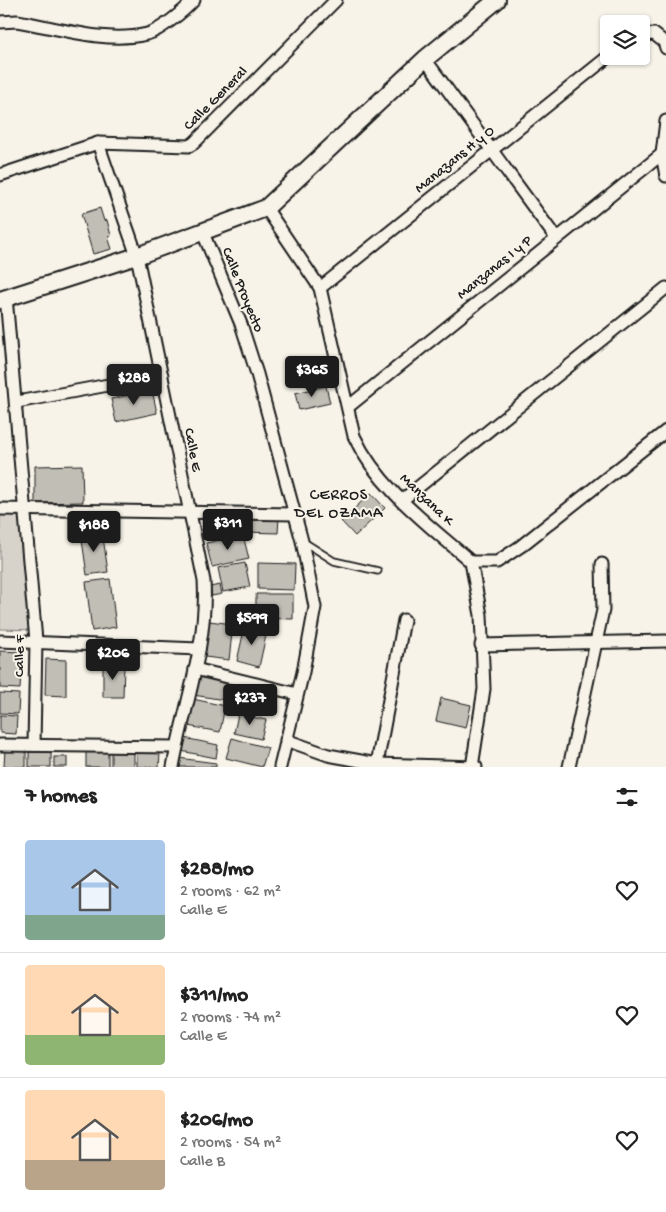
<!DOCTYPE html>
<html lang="en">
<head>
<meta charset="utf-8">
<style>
  :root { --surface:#fff; --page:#f2f2f2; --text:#222; --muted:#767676; --line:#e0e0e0; --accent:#1c1c1c }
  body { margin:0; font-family:"Gochi Hand",sans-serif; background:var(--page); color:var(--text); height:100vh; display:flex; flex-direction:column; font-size:19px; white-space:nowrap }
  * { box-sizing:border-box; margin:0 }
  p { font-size:16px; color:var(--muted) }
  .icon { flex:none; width:28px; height:28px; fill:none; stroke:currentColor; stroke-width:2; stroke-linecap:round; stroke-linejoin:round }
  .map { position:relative; height:767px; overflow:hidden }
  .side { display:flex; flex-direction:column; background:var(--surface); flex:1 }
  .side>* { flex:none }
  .buttons { position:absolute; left:600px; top:15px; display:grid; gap:10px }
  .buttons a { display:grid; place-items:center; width:50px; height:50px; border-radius:5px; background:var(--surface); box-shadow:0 1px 4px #0004; font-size:25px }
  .price { position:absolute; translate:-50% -42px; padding:0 11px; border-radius:5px; background:var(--accent); color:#fff; font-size:16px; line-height:32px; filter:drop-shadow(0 1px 2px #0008) }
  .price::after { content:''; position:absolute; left:50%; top:30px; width:15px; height:11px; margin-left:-8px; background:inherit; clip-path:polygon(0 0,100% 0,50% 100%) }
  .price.active { background:#222; color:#fff }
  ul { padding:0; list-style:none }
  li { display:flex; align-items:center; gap:15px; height:125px; padding:0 25px }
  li+li { border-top:1px solid var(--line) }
  li span { display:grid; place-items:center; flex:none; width:140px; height:100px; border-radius:5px; color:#555 }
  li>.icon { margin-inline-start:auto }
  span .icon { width:60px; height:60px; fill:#fffc; stroke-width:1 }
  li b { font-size:21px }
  h2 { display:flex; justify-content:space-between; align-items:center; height:60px; padding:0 25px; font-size:21px }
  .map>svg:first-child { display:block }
  .green { fill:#d7d3cb; stroke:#7a7874 }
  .building { fill:#c0beb5; stroke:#1c1c1c }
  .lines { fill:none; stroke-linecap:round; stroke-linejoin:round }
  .lane-casing { stroke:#1c1c1c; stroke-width:9 }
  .street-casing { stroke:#1c1c1c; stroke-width:15 }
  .secondary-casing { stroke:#1c1c1c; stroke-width:20 }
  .lane { stroke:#f7f3e8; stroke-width:5.5 }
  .street { stroke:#f7f3e8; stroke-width:11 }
  .secondary { stroke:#f7f3e8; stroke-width:16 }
  .labels { text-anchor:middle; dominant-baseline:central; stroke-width:4; stroke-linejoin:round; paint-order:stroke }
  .street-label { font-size:15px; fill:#1c1c1c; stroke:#f7f3e8 }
  .neighbourhood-label { font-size:16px; letter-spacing:1px; fill:#1c1c1c; stroke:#f7f3e8 }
</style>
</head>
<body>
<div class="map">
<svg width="666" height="767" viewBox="0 0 666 767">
  <rect width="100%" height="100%" fill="#f7f3e8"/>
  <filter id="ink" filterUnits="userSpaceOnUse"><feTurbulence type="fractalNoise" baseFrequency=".02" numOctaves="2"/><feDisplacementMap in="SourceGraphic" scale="10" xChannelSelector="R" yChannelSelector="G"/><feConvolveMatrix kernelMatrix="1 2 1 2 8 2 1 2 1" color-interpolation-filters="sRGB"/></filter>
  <g filter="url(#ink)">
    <polygon class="green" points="0,506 20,507 35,630 0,629"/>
    <g class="building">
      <polygon points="100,208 104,221 107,220 111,236 108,237 112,249 93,254 81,214"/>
      <polygon points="326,386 330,403 299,410 295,393"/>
      <polygon points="152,390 157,413 116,422 111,399"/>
      <polygon points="82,465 83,502 35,503 35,466"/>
      <polygon points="371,493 385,508 355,536 341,521"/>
      <polygon points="244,516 279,517 278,533 243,532"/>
      <polygon points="102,530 108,572 87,575 81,533"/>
      <polygon points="243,535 249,559 212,567 206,543"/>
      <polygon points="245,563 250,587 223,592 218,568"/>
      <polygon points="258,563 295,564 294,590 258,589"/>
      <polygon points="110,579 116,627 92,631 86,582"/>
      <polygon points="220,585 222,594 212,596 210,587"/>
      <polygon points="256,594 293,594 293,619 256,618"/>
      <polygon points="209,621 233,624 229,660 205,657"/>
      <polygon points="245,626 267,631 259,667 237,661"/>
      <polygon points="0,651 22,652 20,689 0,688"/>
      <polygon points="46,659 66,660 66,696 45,695"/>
      <polygon points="103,665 124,665 123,697 103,697"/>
      <polygon points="196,674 241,681 238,702 193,695"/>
      <polygon points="0,693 19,694 18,714 0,713"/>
      <polygon points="441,698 471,705 466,728 436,721"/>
      <polygon points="193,699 225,706 220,732 188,726"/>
      <polygon points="238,714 266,720 261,739 234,733"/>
      <polygon points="0,715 17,716 16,734 0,733"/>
      <polygon points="184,738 218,745 216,758 181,751"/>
      <polygon points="232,738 268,748 262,767 226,758"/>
      <polygon points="5,748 26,748 26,767 4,767"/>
      <rect x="29" y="752" width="22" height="15"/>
      <rect x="86" y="752" width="22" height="15"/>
      <rect x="111" y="752" width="23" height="15"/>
      <polygon points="137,753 160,753 159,767 137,767"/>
      <rect x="54" y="757" width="13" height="10"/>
      <polygon points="178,758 216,763 216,767 177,767"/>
    </g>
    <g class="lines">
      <defs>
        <polyline id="lane" points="304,542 334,561 378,571"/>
        <g id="street">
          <path d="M 0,22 L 17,21 C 58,28 106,44 147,34 C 160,31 185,10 194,0"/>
          <polyline points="641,35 654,34 664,42 666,48"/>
          <polyline points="425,59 556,238"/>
          <polyline points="666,121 662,154 666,176"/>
          <path d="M 98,143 L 137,256 L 204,581 C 208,644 184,706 173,767"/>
          <polyline points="0,175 98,143 189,146 194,143 336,0"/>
          <path d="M 266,208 L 320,288 L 354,436 C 378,488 429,525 471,562 L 497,562 L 521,546 L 666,431"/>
          <polyline points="203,233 241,324 257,374 302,541 315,607 303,672 280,767"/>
          <polyline points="320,288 609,56"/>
          <polyline points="6,297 36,641 34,745"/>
          <polyline points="17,402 162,375"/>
          <polyline points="348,407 662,154"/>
          <polyline points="401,501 666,288"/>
          <polyline points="0,509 294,514"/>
          <polyline points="471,562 481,615 484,689 472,767"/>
          <polyline points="0,641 199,649"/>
          <polyline points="481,645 666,641"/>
          <polyline points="195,669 297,694"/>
          <polyline points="286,740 328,755 377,764 476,767"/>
          <polyline points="0,745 176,747"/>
          <polyline points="377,764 404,620"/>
          <polyline points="569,767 603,610 602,564"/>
        </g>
        <polyline id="secondary" points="0,300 137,256 266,208 425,59 497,0"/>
      </defs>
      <use href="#lane" class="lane-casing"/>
      <use href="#street" class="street-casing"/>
      <use href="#secondary" class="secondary-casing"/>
      <use href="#lane" class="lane"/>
      <use href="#street" class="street"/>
      <use href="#secondary" class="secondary"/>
    </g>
  </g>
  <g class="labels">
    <g class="street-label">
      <text transform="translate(216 99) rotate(-45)">Calle General</text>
      <text transform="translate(455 160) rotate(-39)">Manazans H y O</text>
      <text transform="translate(495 268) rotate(-39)">Manzanas I y P</text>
      <text transform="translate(242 290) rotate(68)">Calle Proyecto</text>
      <text transform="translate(192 450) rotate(79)">Calle E</text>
      <text transform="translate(426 500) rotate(44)">Manzana K</text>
      <text transform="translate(20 656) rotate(-90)">Calle F</text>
    </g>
    <g class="neighbourhood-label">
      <text x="339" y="496">CERROS<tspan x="339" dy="18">DEL OZAMA</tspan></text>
    </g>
  </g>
</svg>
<div class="buttons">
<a><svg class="icon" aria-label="layers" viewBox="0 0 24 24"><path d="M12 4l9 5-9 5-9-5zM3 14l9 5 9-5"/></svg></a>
</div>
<b class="price" style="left:312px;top:398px">$365</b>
<b class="price active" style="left:134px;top:406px">$288</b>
<b class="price" style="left:228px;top:551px">$311</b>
<b class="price" style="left:94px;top:553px">$188</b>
<b class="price" style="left:252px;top:646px">$599</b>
<b class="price" style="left:113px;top:681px">$206</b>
<b class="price" style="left:250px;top:726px">$237</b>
</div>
<section class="side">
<h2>7 homes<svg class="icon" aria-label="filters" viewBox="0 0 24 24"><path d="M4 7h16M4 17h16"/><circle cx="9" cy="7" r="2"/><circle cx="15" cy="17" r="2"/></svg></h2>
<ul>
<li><span style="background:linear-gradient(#a9c7e8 75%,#7fa58c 0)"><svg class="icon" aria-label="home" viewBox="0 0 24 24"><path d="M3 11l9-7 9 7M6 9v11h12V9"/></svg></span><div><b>$288/mo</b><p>2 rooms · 62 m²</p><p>Calle E</p></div><svg class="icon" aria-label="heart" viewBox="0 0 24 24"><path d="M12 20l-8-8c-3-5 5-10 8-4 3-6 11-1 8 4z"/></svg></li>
<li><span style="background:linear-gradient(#ffd9b3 70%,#8fb573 0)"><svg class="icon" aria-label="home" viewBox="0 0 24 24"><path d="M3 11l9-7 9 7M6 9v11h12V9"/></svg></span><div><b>$311/mo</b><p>2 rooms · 74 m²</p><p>Calle E</p></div><svg class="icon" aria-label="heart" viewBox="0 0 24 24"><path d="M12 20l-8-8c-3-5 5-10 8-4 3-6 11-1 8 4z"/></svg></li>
<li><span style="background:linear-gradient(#ffd9b3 70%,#b9a48a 0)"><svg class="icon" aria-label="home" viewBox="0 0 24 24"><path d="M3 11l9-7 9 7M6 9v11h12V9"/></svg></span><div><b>$206/mo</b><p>2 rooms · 54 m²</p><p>Calle B</p></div><svg class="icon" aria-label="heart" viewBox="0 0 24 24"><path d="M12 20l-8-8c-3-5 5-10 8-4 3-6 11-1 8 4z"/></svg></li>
</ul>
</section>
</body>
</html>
